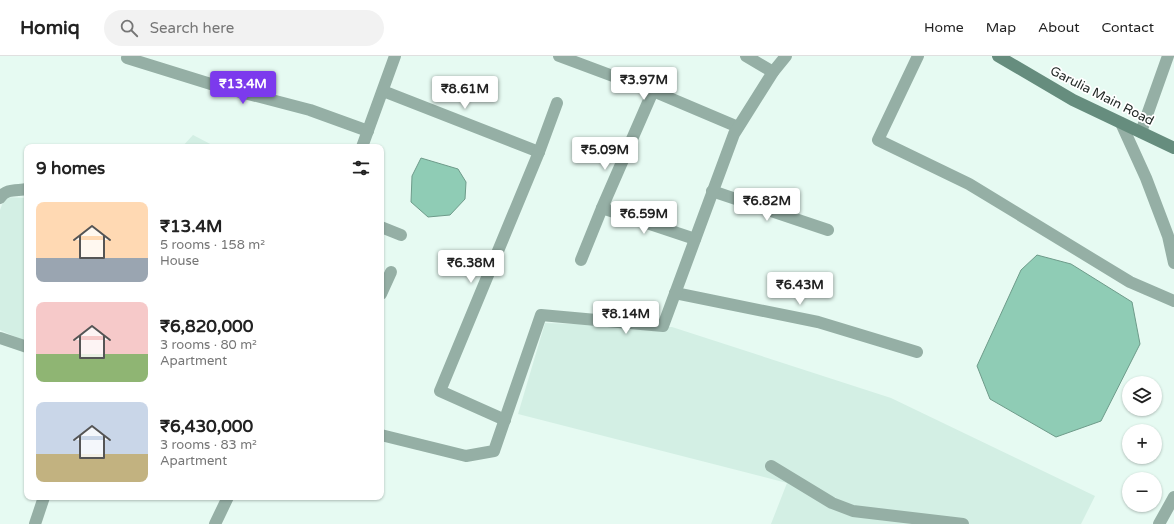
<!DOCTYPE html>
<html lang="en">
<head>
<meta charset="utf-8">
<style>
  :root { --surface:#fff; --page:#f2f2f2; --text:#222; --muted:#767676; --line:#e0e0e0; --accent:#7c3aed }
  body { margin:0; font-family:"Varela Round",sans-serif; background:var(--page); color:var(--text); height:100vh; display:flex; flex-direction:column; font-size:15px; white-space:nowrap }
  * { box-sizing:border-box; margin:0 }
  p { font-size:13px; color:var(--muted) }
  .icon { flex:none; width:22px; height:22px; fill:none; stroke:currentColor; stroke-width:2; stroke-linecap:round; stroke-linejoin:round }
  .map { position:relative; flex:1; overflow:hidden }
  .panel { position:absolute; left:24px; top:88px; width:360px; height:356px; display:flex; flex-direction:column; background:var(--surface); border-radius:8px; box-shadow:0 1px 3px #0004 }
  .panel>* { flex:none }
  .controls { position:absolute; left:1122px; top:320px; display:grid; gap:8px }
  .controls a { display:grid; place-items:center; width:40px; height:40px; border-radius:50%; background:var(--surface); box-shadow:0 1px 3px #0004; font-size:20px }
  .price { position:absolute; translate:-50% -34px; padding:0 9px; border-radius:4px; background:#fff; color:#222; font-size:13px; line-height:26px; filter:drop-shadow(0 1px 2px #0008) }
  .price::after { content:''; position:absolute; left:50%; top:24px; width:12px; height:9px; margin-left:-6px; background:inherit; clip-path:polygon(0 0,100% 0,50% 100%) }
  .price.active { background:var(--accent); color:#fff }
  ul { padding:0; list-style:none }
  li { display:flex; align-items:center; gap:12px; height:100px; padding:0 12px }
  li span { display:grid; place-items:center; flex:none; width:112px; height:80px; border-radius:8px; color:#555 }
  li>.icon { margin-inline-start:auto }
  span .icon { width:48px; height:48px; fill:#fffc; stroke-width:1 }
  li b { font-size:17px }
  h2 { display:flex; justify-content:space-between; align-items:center; height:48px; padding:0 12px; font-size:17px }
  header { display:flex; align-items:center; gap:24px; box-sizing:border-box; height:56px; padding:0 20px; background:var(--surface); border-bottom:1px solid var(--line) }
  header strong { font-size:19px }
  nav { display:flex; gap:22px; margin-inline-start:auto; font-size:14px }
  .search { width:280px; height:36px; background:var(--page); display:flex; align-items:center; gap:10px; box-sizing:border-box; padding:0 14px; border-radius:22px; color:var(--muted); font-size:15px }
  .map>svg:first-child { display:block }
  .built { fill:#d3efe4 }
  .water { fill:#8fccb5; stroke:#6e9b8a }
  .lines { fill:none; stroke-linecap:round; stroke-linejoin:round }
  .lane { stroke:#95afa5; stroke-width:12 }
  .street { stroke:#95afa5; stroke-width:12 }
  .secondary { stroke:#668d7e; stroke-width:12 }
  .labels { text-anchor:middle; dominant-baseline:central; stroke-width:3.5; stroke-linejoin:round; paint-order:stroke }
  .street-label { font-size:13px; fill:#212825; stroke:#fff }
</style>
</head>
<body>
<header>
<strong>Homiq</strong>
<div class="search"><svg class="icon" aria-label="search" viewBox="0 0 24 24"><circle cx="10" cy="10" r="6"/><path d="M15 15l6 6"/></svg>Search here</div>
<nav><a>Home</a><a>Map</a><a>About</a><a>Contact</a></nav>
</header>
<div class="map">
<svg width="1174" height="468" viewBox="0 0 1174 468">
  <rect width="100%" height="100%" fill="#e6faf2"/>
  <g class="built">
    <polygon points="193,79 216,91 182,91"/>
    <polygon points="5,141 27,142 27,286 0,274 0,154"/>
    <polygon points="545,267 672,271 891,342 1095,440 1081,468 771,468 787,427 518,358"/>
  </g>
  <g class="water">
    <polygon points="421,102 458,113 466,126 465,143 450,159 428,161 411,146 412,120"/>
    <polygon points="1037,199 1071,208 1132,246 1140,288 1101,365 1056,381 990,343 977,310 1021,214"/>
  </g>
  <g class="lines">
    <polyline class="lane" points="771,410 832,447 853,455 963,468"/>
    <g class="street">
      <polyline points="559,0 653,35 738,71"/>
      <polyline points="746,0 773,16"/>
      <polyline points="918,0 878,84 969,128 1130,226 1174,245"/>
      <polyline points="127,2 214,29 310,54 368,75"/>
      <polyline points="383,35 539,96"/>
      <polyline points="1121,67 1146,122 1168,180 1174,207"/>
      <polyline points="1141,76 1168,0"/>
      <polyline points="362,91 395,0"/>
      <polyline points="712,135 828,174"/>
      <path d="M 0,142 C 6,132 17,135 27,133"/>
      <polyline points="602,152 695,183"/>
      <polyline points="381,171 401,179"/>
      <polyline points="581,204 602,152 653,35"/>
      <polyline points="675,237 818,266 917,296"/>
      <polyline points="381,238 391,216"/>
      <polyline points="0,282 27,291"/>
      <polyline points="505,364 440,335 539,96 557,47"/>
      <polyline points="381,379 466,400 494,395 541,259 663,270 734,78 773,16 786,0"/>
      <polyline points="35,468 44,441"/>
      <polyline points="215,468 228,441"/>
      <polyline points="1159,468 1174,441"/>
    </g>
    <polyline class="secondary" points="998,0 1073,44 1174,92"/>
  </g>
  <g class="labels">
    <g class="street-label">
      <text transform="translate(1102 40) rotate(27)">Garulia Main Road</text>
    </g>
  </g>
</svg>
<div class="controls">
<a><svg class="icon" aria-label="layers" viewBox="0 0 24 24"><path d="M12 4l9 5-9 5-9-5zM3 14l9 5 9-5"/></svg></a>
<a>+</a>
<a>−</a>
</div>
<b class="price" style="left:644px;top:45px">₹3.97M</b>
<b class="price active" style="left:243px;top:49px">₹13.4M</b>
<b class="price" style="left:465px;top:54px">₹8.61M</b>
<b class="price" style="left:605px;top:115px">₹5.09M</b>
<b class="price" style="left:767px;top:166px">₹6.82M</b>
<b class="price" style="left:644px;top:179px">₹6.59M</b>
<b class="price" style="left:471px;top:228px">₹6.38M</b>
<b class="price" style="left:800px;top:250px">₹6.43M</b>
<b class="price" style="left:626px;top:279px">₹8.14M</b>
<section class="panel">
<h2>9 homes<svg class="icon" aria-label="filters" viewBox="0 0 24 24"><path d="M4 7h16M4 17h16"/><circle cx="9" cy="7" r="2"/><circle cx="15" cy="17" r="2"/></svg></h2>
<ul>
<li><span style="background:linear-gradient(#ffd9b3 70%,#9aa5b1 0)"><svg class="icon" aria-label="home" viewBox="0 0 24 24"><path d="M3 11l9-7 9 7M6 9v11h12V9"/></svg></span><div><b>₹13.4M</b><p>5 rooms · 158 m²</p><p>House</p></div></li>
<li><span style="background:linear-gradient(#f6c9c9 65%,#8fb573 0)"><svg class="icon" aria-label="home" viewBox="0 0 24 24"><path d="M3 11l9-7 9 7M6 9v11h12V9"/></svg></span><div><b>₹6,820,000</b><p>3 rooms · 80 m²</p><p>Apartment</p></div></li>
<li><span style="background:linear-gradient(#c9d6e8 65%,#c2b280 0)"><svg class="icon" aria-label="home" viewBox="0 0 24 24"><path d="M3 11l9-7 9 7M6 9v11h12V9"/></svg></span><div><b>₹6,430,000</b><p>3 rooms · 83 m²</p><p>Apartment</p></div></li>
</ul>
</section>
</div>
</body>
</html>
